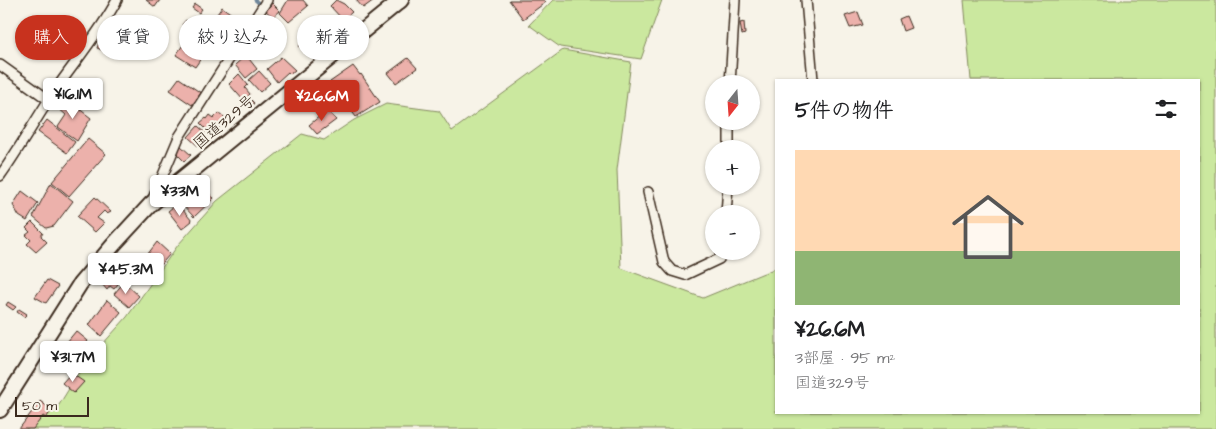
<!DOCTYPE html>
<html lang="ja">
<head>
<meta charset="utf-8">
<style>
  :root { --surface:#fff; --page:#f2f2f2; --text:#202124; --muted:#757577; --line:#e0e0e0; --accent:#c8321e }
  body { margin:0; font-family:"Architects Daughter","Klee One",sans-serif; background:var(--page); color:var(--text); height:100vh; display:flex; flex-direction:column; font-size:19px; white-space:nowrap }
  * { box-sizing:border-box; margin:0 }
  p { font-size:16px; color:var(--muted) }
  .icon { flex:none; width:28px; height:28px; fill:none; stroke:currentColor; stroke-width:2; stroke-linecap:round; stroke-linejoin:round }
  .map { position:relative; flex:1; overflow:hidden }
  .side { position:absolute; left:775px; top:79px; width:425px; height:335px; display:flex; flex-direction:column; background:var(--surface); border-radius:0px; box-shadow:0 1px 4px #0004 }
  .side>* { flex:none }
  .banner { position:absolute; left:15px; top:15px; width:475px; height:45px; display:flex; gap:10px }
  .needle { width:32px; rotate:197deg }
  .buttons { position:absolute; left:705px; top:75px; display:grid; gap:10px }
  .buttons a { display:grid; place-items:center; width:55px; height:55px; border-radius:50%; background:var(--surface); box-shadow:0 1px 4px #0004; font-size:25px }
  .scale { position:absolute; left:15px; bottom:12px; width:74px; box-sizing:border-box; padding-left:5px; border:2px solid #3b2a1e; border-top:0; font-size:14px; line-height:18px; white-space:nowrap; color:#3b2a1e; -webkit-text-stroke:4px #f7f3e8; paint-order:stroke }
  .price { position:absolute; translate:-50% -42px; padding:0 11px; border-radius:5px; background:#fff; color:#222; font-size:16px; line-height:32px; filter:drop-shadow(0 1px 2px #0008) }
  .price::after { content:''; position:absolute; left:50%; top:30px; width:15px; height:11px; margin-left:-8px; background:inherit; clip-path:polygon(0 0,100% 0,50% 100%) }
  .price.selected { background:var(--accent); color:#fff }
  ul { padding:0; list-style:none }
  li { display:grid; align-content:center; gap:10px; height:265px; padding:0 20px }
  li+li { border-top:1px solid var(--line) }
  li span { display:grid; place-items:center; height:155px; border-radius:0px; color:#555 }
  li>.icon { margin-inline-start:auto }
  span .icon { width:90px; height:90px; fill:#fffc; stroke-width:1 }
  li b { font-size:21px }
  h2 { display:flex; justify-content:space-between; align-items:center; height:60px; padding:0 20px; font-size:21px }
  .chip { padding:0 18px; border-radius:22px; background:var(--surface); box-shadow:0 1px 4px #0004; font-size:18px; line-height:45px }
  .chip.selected { background:var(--accent); color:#fff }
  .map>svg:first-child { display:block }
  .green { fill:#cbe89f; stroke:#83895e }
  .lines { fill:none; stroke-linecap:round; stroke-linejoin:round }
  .stream { stroke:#6f879b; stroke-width:3 }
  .building { fill:#ecb1ab; stroke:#3b2a1e }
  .minor-casing { stroke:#3b2a1e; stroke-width:12 }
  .trunk-casing { stroke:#3b2a1e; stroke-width:18 }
  .minor { stroke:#f7f3e8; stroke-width:9 }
  .trunk { stroke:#f7f3e8; stroke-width:14 }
  .labels { text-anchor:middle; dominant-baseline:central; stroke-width:4.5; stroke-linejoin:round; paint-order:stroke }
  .street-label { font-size:16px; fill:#3b2a1e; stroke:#f7f3e8 }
</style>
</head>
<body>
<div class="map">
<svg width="1216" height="429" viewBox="0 0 1216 429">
  <rect width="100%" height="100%" fill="#f7f3e8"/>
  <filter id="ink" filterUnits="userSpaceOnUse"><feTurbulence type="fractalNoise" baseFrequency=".02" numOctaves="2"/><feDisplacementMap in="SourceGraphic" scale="10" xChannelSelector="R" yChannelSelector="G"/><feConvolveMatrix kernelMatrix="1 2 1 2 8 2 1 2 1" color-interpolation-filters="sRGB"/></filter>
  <g filter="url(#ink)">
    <g class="green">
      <polygon points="553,0 662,0 641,59 560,47 529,25"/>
      <polygon points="964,0 1216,0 1216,429 26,429 59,405 83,366 127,317 178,245 217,201 302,134 324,140 354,120 386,104 439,111 452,131 563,50 631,62 617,170 621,268 703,298 776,268 776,412 1199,412 1199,80 971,80"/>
    </g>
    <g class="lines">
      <polyline class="stream" points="255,0 261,5"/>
    </g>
    <g class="building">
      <polygon points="146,0 160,0 155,7"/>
      <polygon points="288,0 303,0 308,6 289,22 280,13"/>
      <polygon points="336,0 344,4 352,12 343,20 330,6"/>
      <polygon points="356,0 374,0 363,8"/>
      <polygon points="509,0 544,0 546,2 523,19"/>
      <polygon points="272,3 280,11 273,17 266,11"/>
      <polygon points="195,4 202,9 199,13 192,8"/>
      <polygon points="222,7 240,20 233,30 215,17"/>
      <polygon points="858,12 863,25 850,28 845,16"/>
      <polygon points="201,15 215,24 203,41 190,32"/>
      <polygon points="906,16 911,28 903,31 899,19"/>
      <polygon points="186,20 193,25 189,30 182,25"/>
      <polygon points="744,22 745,34 742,35 740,23"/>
      <polygon points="211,32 217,37 219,35 231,45 220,57 203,43"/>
      <polygon points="185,42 204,54 195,67 176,55"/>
      <polygon points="304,42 308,45 303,50 299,46"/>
      <polygon points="99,43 104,45 102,50 97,48"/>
      <polygon points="246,55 257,69 246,78 235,65"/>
      <polygon points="281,57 295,70 290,74 288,72 277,82 267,69"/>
      <polygon points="408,58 417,68 396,83 388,73"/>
      <polygon points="353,66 360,75 361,74 380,102 356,117 330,82"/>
      <polygon points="259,71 270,83 260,92 249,80"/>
      <polygon points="239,74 248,85 245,88 250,94 244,101 229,84"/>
      <polygon points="179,78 201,93 192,105 170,90"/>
      <polygon points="320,97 326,103 315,111 310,106"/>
      <polygon points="65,98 91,118 77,141 58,127 66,115 58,108"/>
      <polygon points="251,100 254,103 250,108 246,104"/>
      <polygon points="327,110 336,120 317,134 309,125"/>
      <polygon points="219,113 227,119 212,135 200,123 206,118 207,119 210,115 214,118"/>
      <polygon points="47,120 75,142 67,153 38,132"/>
      <polygon points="198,126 208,135 198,146 188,137"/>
      <polygon points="88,139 106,154 69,196 52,182"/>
      <polygon points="181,146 191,155 184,161 176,153"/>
      <polygon points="51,183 73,201 54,226 46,228 33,217"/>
      <polygon points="198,184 214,198 194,217 178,200"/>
      <polygon points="22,191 38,203 27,221 19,216 13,205"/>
      <polygon points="95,197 111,212 107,214 104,211 97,218 104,223 95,232 77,216"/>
      <polygon points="173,207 177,211 182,209 192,221 182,229 168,211"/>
      <polygon points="32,222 43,233 41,236 47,242 36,252 27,244 31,240 26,235 30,232 26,228"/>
      <polygon points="157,242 170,254 157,269 144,259"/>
      <polygon points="133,253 141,260 128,275 120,268"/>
      <polygon points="108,275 118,284 114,289 110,286 107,290 101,283"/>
      <polygon points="47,280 58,286 46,303 35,297"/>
      <polygon points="124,282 139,296 129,307 114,294"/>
      <polygon points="107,300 121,312 101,336 89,325"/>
      <polygon points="8,302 16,307 13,310 6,305"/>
      <polygon points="19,309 27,314 24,317 17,312"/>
      <polygon points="76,331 88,341 70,363 57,354"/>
      <polygon points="71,373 84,382 74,393 62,383"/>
      <polygon points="40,401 52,410 46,418 43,416 33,429 19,429"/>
    </g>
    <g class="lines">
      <defs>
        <g id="minor">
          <polyline points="806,0 813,80"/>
          <polyline points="0,65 49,100"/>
          <polyline points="730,84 735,0"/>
          <polyline points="729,149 729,121"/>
          <path d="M 0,176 C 20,148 37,117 56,89 C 77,59 100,32 117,0"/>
          <polyline points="648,192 664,262 672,271 685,275 719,259 724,251"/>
          <polyline points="152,201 179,137 267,0"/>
          <polyline points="726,214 728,186"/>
        </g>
        <polyline id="trunk" points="0,410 80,284 115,243 151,204 401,0"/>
      </defs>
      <use href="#minor" class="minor-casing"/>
      <use href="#trunk" class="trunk-casing"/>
      <use href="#minor" class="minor"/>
      <use href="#trunk" class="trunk"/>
    </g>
  </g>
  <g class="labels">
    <g class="street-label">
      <text transform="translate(224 122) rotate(-40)">国道329号</text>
    </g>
  </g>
</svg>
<div class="buttons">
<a><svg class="needle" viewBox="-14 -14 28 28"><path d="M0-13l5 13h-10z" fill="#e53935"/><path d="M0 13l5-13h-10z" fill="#757577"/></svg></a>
<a>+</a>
<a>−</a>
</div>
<div class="scale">50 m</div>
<b class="price" style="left:73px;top:120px">¥16.1M</b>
<b class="price selected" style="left:322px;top:122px">¥26.6M</b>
<b class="price" style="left:180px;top:217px">¥33M</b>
<b class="price" style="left:126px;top:295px">¥45.3M</b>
<b class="price" style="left:73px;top:383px">¥31.7M</b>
<div class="banner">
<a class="chip selected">購入</a>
<a class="chip">賃貸</a>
<a class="chip">絞り込み</a>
<a class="chip">新着</a>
</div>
<section class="side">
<h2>5件の物件<svg class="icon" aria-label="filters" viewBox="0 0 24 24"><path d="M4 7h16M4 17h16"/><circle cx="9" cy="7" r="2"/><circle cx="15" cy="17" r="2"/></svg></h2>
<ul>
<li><span style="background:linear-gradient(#ffd9b3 65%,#8fb573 0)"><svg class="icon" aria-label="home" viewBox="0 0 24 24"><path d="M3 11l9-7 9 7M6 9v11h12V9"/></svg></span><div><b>¥26.6M</b><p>3部屋 · 95 m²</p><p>国道329号</p></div></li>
</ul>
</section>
</div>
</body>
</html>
